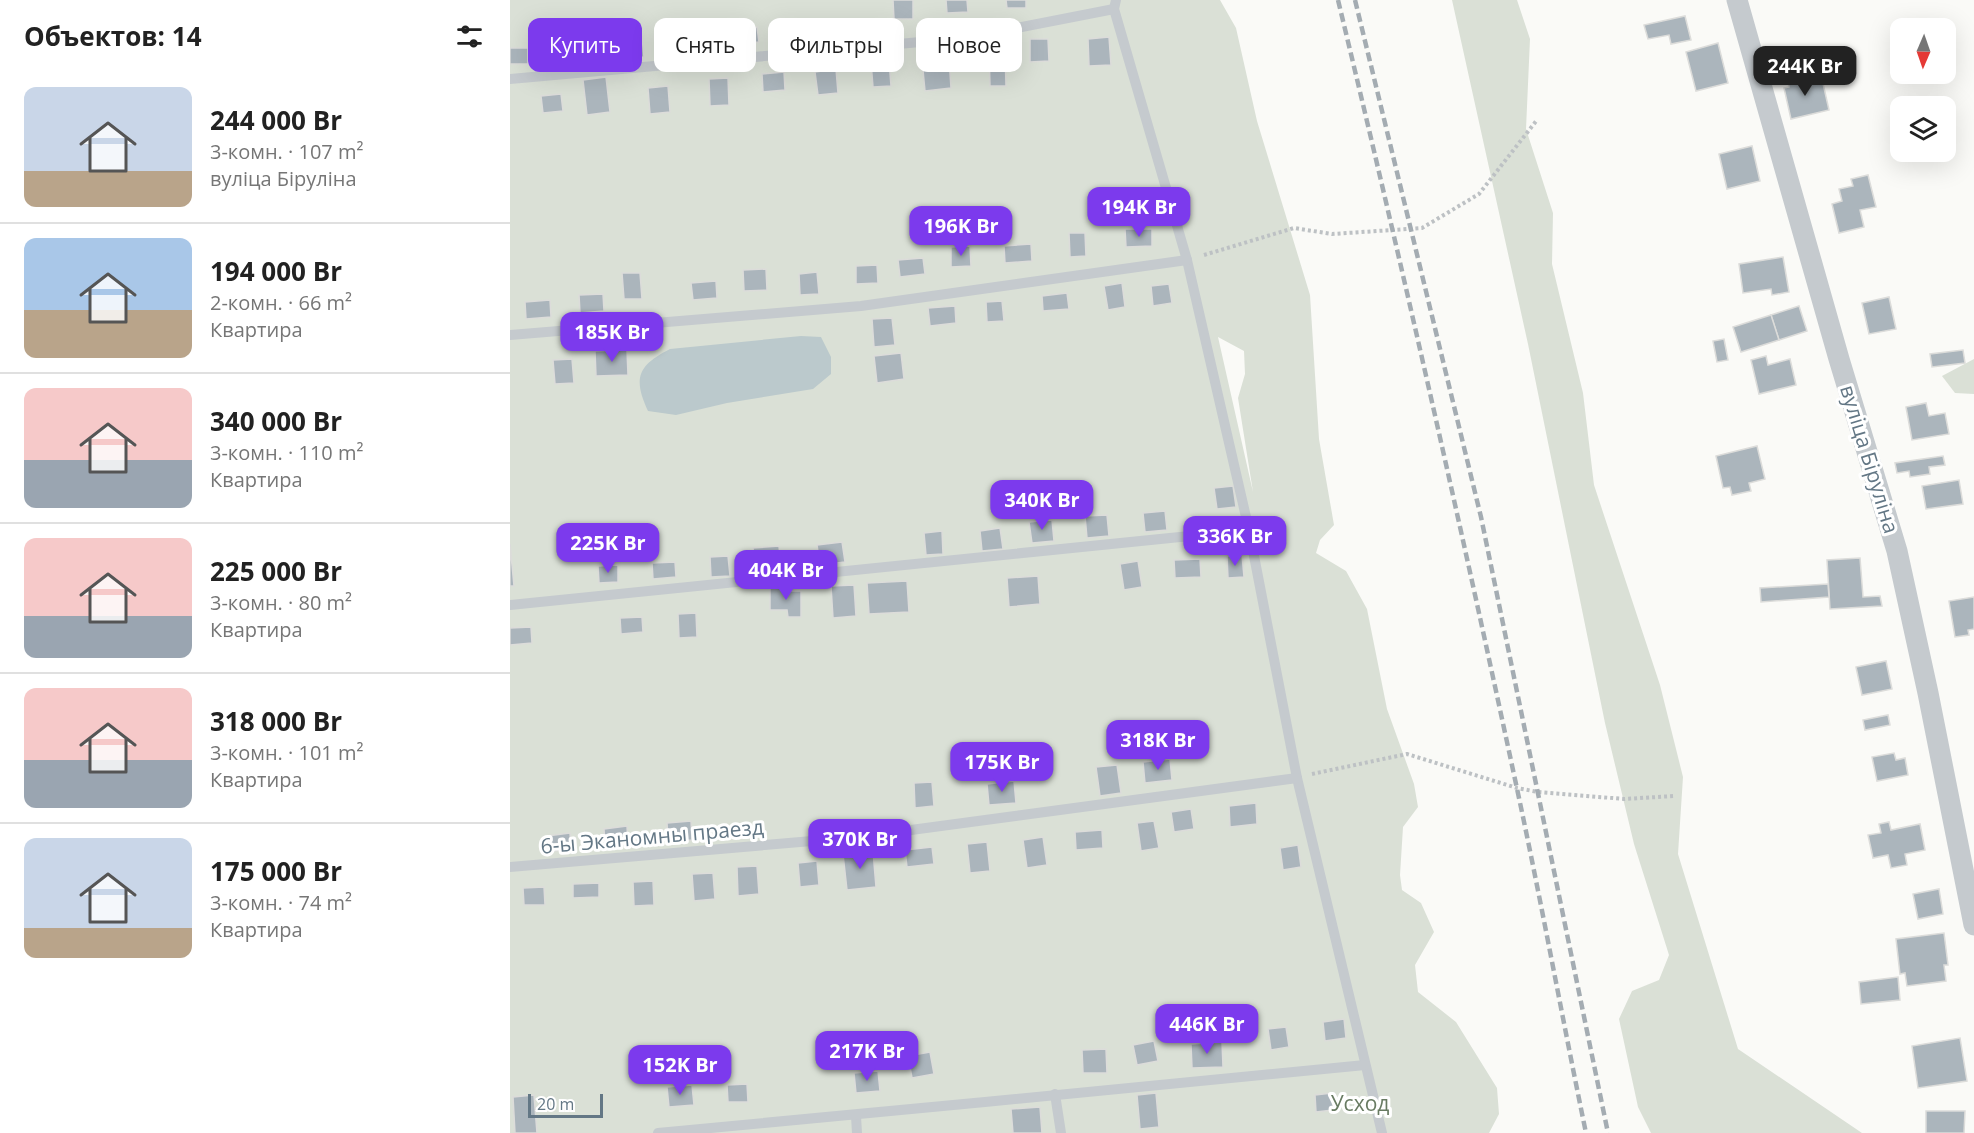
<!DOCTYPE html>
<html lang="ru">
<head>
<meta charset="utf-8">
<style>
  :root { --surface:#fff; --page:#f6f6f6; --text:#222; --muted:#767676; --line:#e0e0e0; --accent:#7c3aed }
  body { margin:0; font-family:"Open Sans",sans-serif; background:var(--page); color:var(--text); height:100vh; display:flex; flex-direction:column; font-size:22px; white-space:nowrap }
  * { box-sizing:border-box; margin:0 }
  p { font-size:20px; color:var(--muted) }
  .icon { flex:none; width:33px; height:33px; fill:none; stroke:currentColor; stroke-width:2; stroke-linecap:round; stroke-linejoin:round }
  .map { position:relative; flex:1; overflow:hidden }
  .drawer { display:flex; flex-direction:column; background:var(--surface); width:510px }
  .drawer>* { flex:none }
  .guide { position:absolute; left:18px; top:18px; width:570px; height:54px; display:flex; gap:12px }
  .needle { width:39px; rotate:182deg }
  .tools { position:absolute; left:1380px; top:18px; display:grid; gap:12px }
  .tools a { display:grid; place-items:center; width:66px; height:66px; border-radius:12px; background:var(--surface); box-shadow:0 6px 24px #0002; font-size:30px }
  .scale { position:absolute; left:18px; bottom:15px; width:75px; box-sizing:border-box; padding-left:6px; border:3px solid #637785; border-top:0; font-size:16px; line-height:21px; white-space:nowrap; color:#637785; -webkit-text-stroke:4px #fff; paint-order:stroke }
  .price { position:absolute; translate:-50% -51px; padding:0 14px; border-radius:12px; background:var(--accent); color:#fff; font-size:20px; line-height:39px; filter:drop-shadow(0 2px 3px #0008) }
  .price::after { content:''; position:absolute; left:50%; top:36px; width:18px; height:14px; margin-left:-9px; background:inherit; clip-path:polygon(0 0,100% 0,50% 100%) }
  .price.selected { background:#222; color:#fff }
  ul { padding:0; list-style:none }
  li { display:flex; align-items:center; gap:18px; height:150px; padding:0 24px }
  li+li { border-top:2px solid var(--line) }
  li span { display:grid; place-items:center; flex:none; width:168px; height:120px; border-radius:12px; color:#555 }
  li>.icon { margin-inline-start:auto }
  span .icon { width:72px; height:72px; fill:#fffc; stroke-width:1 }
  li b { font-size:26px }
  h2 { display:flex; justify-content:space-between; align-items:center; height:72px; padding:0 24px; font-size:26px }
  .chip { padding:0 21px; border-radius:12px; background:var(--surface); box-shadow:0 6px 24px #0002; font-size:21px; line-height:54px }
  .chip.selected { background:var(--accent); color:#fff }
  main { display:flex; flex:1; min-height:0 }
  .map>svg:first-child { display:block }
  .green { fill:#dae0d6; fill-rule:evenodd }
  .water { fill:#bbc9cc }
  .building { fill:#abb5bc; stroke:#dcdcda; stroke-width:1.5 }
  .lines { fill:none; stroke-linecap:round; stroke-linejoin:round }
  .path { stroke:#bdc1c4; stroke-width:4; stroke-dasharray:3 3; stroke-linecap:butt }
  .service { stroke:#c5cace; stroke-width:10 }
  .minor { stroke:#c5cace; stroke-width:21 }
  .rail { stroke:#a4acb2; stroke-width:4.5; stroke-dasharray:9 4.5; stroke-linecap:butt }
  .labels { text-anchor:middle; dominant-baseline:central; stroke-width:6; stroke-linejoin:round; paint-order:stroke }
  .street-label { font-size:21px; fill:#637785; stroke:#fff }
  .park-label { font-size:21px; fill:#687b62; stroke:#fff }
</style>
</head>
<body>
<main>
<section class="drawer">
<h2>Объектов: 14<svg class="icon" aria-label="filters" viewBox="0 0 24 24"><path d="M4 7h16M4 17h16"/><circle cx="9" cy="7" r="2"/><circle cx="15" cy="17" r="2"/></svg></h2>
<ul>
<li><span style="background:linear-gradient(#c9d6e8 70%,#b9a48a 0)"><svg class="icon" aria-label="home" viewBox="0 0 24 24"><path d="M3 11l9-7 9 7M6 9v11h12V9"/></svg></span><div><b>244 000 Br</b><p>3-комн. · 107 m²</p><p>вуліца Біруліна</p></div></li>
<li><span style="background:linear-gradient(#a9c7e8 60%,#b9a48a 0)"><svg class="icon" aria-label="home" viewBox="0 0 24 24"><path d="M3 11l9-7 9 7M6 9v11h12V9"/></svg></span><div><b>194 000 Br</b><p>2-комн. · 66 m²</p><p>Квартира</p></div></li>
<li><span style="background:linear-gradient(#f6c9c9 60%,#9aa5b1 0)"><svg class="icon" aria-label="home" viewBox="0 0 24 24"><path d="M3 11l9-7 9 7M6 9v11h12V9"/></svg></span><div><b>340 000 Br</b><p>3-комн. · 110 m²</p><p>Квартира</p></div></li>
<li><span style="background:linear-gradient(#f6c9c9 65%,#9aa5b1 0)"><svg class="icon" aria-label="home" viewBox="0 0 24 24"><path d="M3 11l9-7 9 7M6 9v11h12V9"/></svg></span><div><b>225 000 Br</b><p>3-комн. · 80 m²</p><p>Квартира</p></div></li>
<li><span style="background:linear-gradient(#f6c9c9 60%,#9aa5b1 0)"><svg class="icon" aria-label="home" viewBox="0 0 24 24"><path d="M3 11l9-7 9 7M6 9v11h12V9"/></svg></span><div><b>318 000 Br</b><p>3-комн. · 101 m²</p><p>Квартира</p></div></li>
<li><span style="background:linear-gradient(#c9d6e8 75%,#b9a48a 0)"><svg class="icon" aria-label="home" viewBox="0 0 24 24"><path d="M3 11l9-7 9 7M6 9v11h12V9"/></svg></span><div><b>175 000 Br</b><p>3-комн. · 74 m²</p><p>Квартира</p></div></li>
</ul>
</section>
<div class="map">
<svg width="1464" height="1133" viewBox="0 0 1464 1133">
  <rect width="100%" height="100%" fill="#fafaf7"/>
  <g class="green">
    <path d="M 0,0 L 710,0 L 726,28 L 747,121 L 800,295 L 809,439 L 824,525 L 810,540 L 806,553 L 836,571 L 857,609 L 877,709 L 904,784 L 908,807 L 893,827 L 890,875 L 892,890 L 911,903 L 924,932 L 905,965 L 908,992 L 946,1022 L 987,1088 L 989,1114 L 979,1133 L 0,1133 ZM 708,337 L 734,351 L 735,374 L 728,398 L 743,492 Z"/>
    <polygon points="942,0 1007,0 1020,39 1016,129 1043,213 1042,264 1073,393 1084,485 1150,685 1173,777 1168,854 1228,1049 1352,1133 1141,1133 1128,1107 1109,1019 1122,991 1149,980 1159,955 1124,844 1095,723 1018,344"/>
    <polygon points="1464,359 1464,394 1445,393 1432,376"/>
  </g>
  <path class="water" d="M 291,336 L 311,337 L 321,357 L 321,374 L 303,389 L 217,403 L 166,415 L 138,411 C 122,377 129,365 160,349 Z"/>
  <g class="building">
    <polygon points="383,0 403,0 403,19 384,19"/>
    <polygon points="436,0 457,0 458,12 437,13"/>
    <polygon points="496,0 516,0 516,8 497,8"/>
    <polygon points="1175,16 1181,40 1161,44 1159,35 1138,39 1134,25"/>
    <polygon points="296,19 298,40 277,42 275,21"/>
    <polygon points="247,27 249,42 224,44 223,29"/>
    <polygon points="194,28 194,49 171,51 170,29"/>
    <polygon points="132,36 134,57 111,59 109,38"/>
    <polygon points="599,37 601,65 579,66 578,39"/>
    <polygon points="71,38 72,61 54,62 53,39"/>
    <polygon points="520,39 538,39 539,61 520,62"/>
    <polygon points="1208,43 1218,83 1186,91 1176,52"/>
    <rect x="0" y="48" width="18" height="16"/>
    <polygon points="495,48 496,86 480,86 479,49"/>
    <polygon points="439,58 441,88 415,91 412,60"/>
    <polygon points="379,60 381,86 363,87 361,62"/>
    <polygon points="326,69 328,93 308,95 305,72"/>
    <polygon points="274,72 275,90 253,92 252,74"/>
    <polygon points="1290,74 1292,84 1312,79 1319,110 1281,119 1274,88 1279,87 1277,77"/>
    <polygon points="96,77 100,112 77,115 73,80"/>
    <polygon points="218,78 219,105 200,106 199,79"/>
    <polygon points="158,86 160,112 140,114 138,88"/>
    <polygon points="51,94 53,111 33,113 31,96"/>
    <polygon points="1242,146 1250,181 1217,189 1209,154"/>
    <polygon points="1358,175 1366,207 1350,210 1354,227 1329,233 1322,204 1332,201 1329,189 1343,186 1341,179"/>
    <polygon points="615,229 642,229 642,246 616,247"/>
    <polygon points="559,233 575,233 576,256 560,257"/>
    <polygon points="521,244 522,261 495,263 494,246"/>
    <polygon points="460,246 461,266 441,267 441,247"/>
    <polygon points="1273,257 1279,292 1262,295 1261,289 1233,293 1229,264"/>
    <polygon points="413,258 415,274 390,277 388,260"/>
    <polygon points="367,265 368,283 346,284 346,266"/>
    <polygon points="256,269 257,290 234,291 233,270"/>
    <polygon points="307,272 309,294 290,295 289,274"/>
    <polygon points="112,273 130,273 132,299 114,299"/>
    <polygon points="206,281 207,298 183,300 181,283"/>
    <polygon points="612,283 615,307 598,310 594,286"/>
    <polygon points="659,284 662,303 643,306 641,286"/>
    <polygon points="557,293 559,309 533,311 532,296"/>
    <polygon points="93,294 94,311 70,313 69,295"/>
    <polygon points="1379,297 1386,329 1359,334 1352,303"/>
    <polygon points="40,300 41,317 16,319 15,302"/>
    <polygon points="492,301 494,321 477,322 476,302"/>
    <polygon points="445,306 446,323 420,326 418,308"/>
    <polygon points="1289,306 1297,331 1269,340 1261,315"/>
    <polygon points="1261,315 1269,340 1231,352 1223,327"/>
    <polygon points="382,318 385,345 364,347 362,319"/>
    <polygon points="1214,339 1218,360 1207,362 1203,341"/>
    <polygon points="117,350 118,375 86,376 85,351"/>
    <polygon points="1453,350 1455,363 1422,367 1420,354"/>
    <polygon points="391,353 394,379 367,383 364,356"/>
    <polygon points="1256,356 1258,365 1280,359 1286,385 1249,394 1241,360"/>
    <polygon points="62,359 64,383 45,384 43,360"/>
    <polygon points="1416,403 1419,416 1435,413 1439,434 1402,440 1396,407"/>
    <polygon points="1247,446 1255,479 1239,483 1241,491 1222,495 1220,487 1213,488 1206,456"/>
    <polygon points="1433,456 1435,465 1419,467 1420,474 1400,477 1399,471 1387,473 1385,463"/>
    <polygon points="1449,480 1453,504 1416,509 1412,486"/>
    <polygon points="723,486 726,507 707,509 704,488"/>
    <polygon points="655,511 657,530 635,532 633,513"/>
    <polygon points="597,515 599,536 577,538 575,516"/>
    <polygon points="542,520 544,541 522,543 519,522"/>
    <polygon points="490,528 493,549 472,551 470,531"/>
    <polygon points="432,531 433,554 416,555 414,533"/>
    <polygon points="332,542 335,562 310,565 307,545"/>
    <polygon points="0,544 4,586 0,586"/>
    <polygon points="269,546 271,569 245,571 243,548"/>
    <polygon points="732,555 734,577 718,578 717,556"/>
    <polygon points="218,556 220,576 201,577 200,557"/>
    <polygon points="1350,558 1353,597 1370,596 1372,606 1320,609 1317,560"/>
    <polygon points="690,559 691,577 665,578 664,560"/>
    <polygon points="628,561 632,587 614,590 610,564"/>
    <polygon points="165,562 166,577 143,579 142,563"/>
    <polygon points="108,565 108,582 89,583 88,566"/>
    <polygon points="528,576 530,604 499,607 497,578"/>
    <polygon points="397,581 399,612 359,614 357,583"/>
    <polygon points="1318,584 1319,597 1251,602 1250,588"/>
    <polygon points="344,585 346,616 323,618 321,586"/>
    <polygon points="260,587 278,587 278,591 291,591 291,617 278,617 277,610 260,610"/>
    <polygon points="1464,597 1464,629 1458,630 1459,635 1445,637 1439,601"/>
    <polygon points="186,613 187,637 169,638 168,614"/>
    <polygon points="132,617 133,632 111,634 110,618"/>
    <polygon points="21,627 22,643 0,645 0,628"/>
    <polygon points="1376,661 1382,689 1352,695 1346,667"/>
    <polygon points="1378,715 1380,725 1355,730 1353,720"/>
    <polygon points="1384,753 1386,760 1395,758 1398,775 1367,781 1362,757"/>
    <polygon points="660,759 662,780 635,783 633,762"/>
    <polygon points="607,765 611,793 590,796 586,767"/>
    <polygon points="504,781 506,803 479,805 477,784"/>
    <polygon points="422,782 424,806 405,808 404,783"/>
    <polygon points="746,803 747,824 720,827 719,806"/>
    <polygon points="681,809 684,829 664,832 661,812"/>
    <polygon points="181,821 182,840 158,841 157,823"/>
    <polygon points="644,821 649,848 631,851 627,823"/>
    <polygon points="1379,822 1381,830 1410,824 1415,850 1395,854 1397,865 1381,868 1378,855 1363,858 1358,835 1371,833 1369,824"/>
    <polygon points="117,826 118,844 95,845 94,829"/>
    <polygon points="592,830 593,848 566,850 565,832"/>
    <polygon points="60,833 61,849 38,852 37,836"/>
    <polygon points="533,837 537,865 517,868 513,840"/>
    <polygon points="477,842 480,871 460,873 457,844"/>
    <polygon points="788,845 791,867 773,870 770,848"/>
    <polygon points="422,847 424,864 397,867 395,850"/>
    <polygon points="363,851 366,887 337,890 333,854"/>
    <polygon points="307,861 309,885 290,887 288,863"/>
    <polygon points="247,866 249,894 228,896 227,867"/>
    <polygon points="203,873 205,899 184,901 182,874"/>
    <polygon points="143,881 144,905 124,906 123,882"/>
    <polygon points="89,883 89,897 63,898 63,884"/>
    <polygon points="34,887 35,905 14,905 13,888"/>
    <polygon points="1429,889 1433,914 1408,919 1403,894"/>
    <polygon points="1434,933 1438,965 1434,965 1436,981 1397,986 1395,973 1390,974 1386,939"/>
    <polygon points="1388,977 1390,1000 1351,1004 1349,982"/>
    <polygon points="834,1019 836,1038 815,1041 813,1022"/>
    <polygon points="776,1027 779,1047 761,1050 758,1029"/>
    <polygon points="1450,1038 1457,1081 1408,1088 1402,1046"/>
    <polygon points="644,1041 648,1061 627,1065 623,1045"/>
    <polygon points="712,1042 713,1067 682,1068 681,1044"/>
    <polygon points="596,1049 597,1073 573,1073 572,1050"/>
    <polygon points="420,1052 424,1074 402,1078 398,1056"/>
    <polygon points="368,1071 370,1091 346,1093 344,1073"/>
    <polygon points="237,1084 238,1102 218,1102 217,1085"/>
    <polygon points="182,1085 184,1105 159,1107 157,1087"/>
    <polygon points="646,1093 649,1127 630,1129 627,1095"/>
    <polygon points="822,1093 823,1110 806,1112 805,1095"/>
    <polygon points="24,1095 27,1133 5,1133 3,1097"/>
    <polygon points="530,1107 532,1133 503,1133 501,1109"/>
    <polygon points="1416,1111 1455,1111 1454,1133 1416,1133"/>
  </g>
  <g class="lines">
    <g class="path">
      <polyline points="694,255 784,228 822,234 912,228 969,194 1027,120"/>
      <polyline points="802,774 897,754 1007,788 1028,792 1114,799 1164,796"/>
    </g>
    <g class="service">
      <polyline points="606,0 604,9 677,260 739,530 787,778 872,1133"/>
      <polyline points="0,79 455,38 604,9"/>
      <polyline points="0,335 351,306 677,260"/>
      <polyline points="0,605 739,530"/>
      <polyline points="0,867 349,837 787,778"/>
      <polyline points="545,1094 551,1133"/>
      <polyline points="346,1116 347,1133"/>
      <path d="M 148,1133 C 384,1112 619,1087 855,1065"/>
    </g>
    <polyline class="minor" points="1227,0 1329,359 1387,551 1418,693 1464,925"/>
    <g class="rail">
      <path d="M 828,0 C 891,261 950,522 1006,784 C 1031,900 1052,1017 1076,1133"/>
      <polyline points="845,0 971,517 1098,1133"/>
    </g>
  </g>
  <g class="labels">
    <g class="street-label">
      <text transform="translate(1360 459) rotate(73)">вуліца Біруліна</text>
      <text transform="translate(142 836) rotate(-5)">6-ы Эканомны праезд</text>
    </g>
    <g class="park-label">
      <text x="850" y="1103">Усход</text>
    </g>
  </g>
</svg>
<div class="tools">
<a><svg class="needle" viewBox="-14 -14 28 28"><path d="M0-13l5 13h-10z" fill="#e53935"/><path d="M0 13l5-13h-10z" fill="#767676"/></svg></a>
<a><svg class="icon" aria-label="layers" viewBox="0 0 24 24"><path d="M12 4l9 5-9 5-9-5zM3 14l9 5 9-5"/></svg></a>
</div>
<div class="scale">20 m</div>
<b class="price selected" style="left:1295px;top:97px">244K Br</b>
<b class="price" style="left:629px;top:238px">194K Br</b>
<b class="price" style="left:451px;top:257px">196K Br</b>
<b class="price" style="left:102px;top:363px">185K Br</b>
<b class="price" style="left:532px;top:531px">340K Br</b>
<b class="price" style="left:725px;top:567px">336K Br</b>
<b class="price" style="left:98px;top:574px">225K Br</b>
<b class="price" style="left:276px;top:601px">404K Br</b>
<b class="price" style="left:648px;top:771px">318K Br</b>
<b class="price" style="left:492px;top:793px">175K Br</b>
<b class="price" style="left:350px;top:870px">370K Br</b>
<b class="price" style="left:697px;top:1055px">446K Br</b>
<b class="price" style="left:357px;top:1082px">217K Br</b>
<b class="price" style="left:170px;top:1096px">152K Br</b>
<div class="guide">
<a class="chip selected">Купить</a>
<a class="chip">Снять</a>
<a class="chip">Фильтры</a>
<a class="chip">Новое</a>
</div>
</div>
</main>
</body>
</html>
